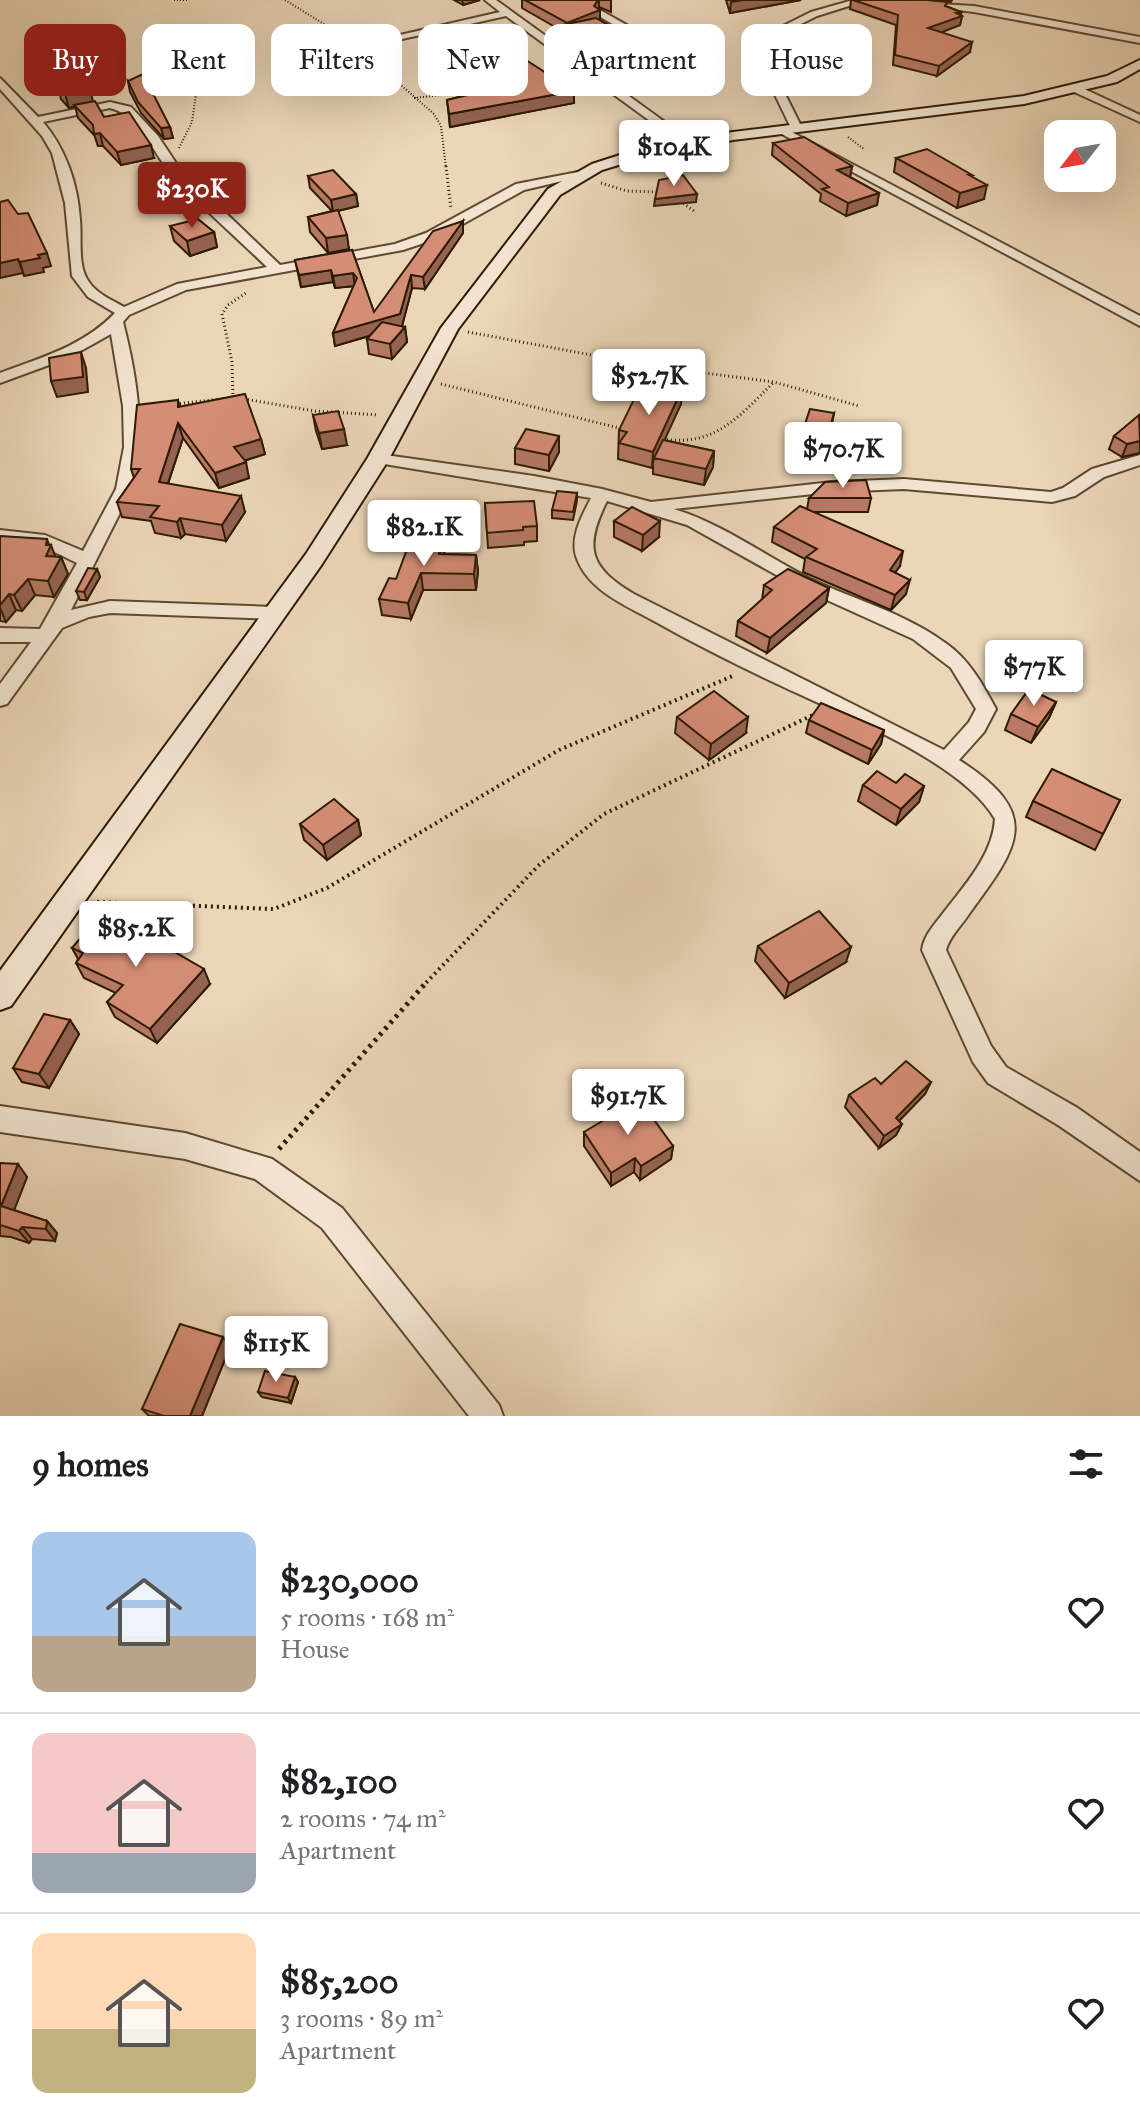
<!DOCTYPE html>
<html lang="en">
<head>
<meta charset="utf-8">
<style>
  :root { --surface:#fff; --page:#f6f6f6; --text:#202124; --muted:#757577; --line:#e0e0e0; --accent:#8f2418 }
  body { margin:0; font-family:"IM FELL Great Primer",serif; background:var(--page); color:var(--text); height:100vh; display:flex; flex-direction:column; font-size:30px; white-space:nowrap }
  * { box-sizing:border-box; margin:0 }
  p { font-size:26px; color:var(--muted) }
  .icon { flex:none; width:44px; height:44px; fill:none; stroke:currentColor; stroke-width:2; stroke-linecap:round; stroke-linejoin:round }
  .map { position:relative; height:1416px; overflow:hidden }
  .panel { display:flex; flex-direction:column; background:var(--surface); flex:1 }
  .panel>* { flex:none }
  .guide { position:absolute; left:24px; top:24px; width:1092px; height:72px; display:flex; gap:16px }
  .needle { width:52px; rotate:239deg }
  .fabs { position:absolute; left:1044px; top:120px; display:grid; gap:16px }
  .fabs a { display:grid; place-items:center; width:72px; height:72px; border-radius:16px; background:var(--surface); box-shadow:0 8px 32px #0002; font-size:40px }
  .price { position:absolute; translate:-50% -68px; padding:0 18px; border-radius:8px; background:#fff; color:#222; font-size:26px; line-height:52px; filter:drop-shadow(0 2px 4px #0008) }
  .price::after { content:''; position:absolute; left:50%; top:48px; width:24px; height:18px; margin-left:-12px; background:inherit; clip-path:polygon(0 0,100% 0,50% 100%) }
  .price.active { background:var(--accent); color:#fff }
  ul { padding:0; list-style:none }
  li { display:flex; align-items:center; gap:24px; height:200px; padding:0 32px }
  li+li { border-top:2px solid var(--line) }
  li span { display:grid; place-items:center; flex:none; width:224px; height:160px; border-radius:16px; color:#555 }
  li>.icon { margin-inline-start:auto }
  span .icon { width:96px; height:96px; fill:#fffc; stroke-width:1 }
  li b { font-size:34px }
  h2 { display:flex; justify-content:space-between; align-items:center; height:96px; padding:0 32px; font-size:34px }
  .chip { padding:0 28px; border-radius:16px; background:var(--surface); box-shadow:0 8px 32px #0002; font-size:28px; line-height:72px }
  .chip.active { background:var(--accent); color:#fff }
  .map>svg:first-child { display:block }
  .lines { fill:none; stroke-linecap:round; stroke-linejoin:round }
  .street-casing { stroke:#5d4a30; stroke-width:4 }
  .secondary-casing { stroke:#2e1b02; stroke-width:4 }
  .path-far3 { stroke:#2e1b02; stroke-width:2; stroke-dasharray:1 2; stroke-linecap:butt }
  .path-far2 { stroke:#2e1b02; stroke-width:3; stroke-dasharray:1 3; stroke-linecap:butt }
  .path-far1 { stroke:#2e1b02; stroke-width:4; stroke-dasharray:2 4; stroke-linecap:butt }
  .path { stroke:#2e1b02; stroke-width:5; stroke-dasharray:3 5; stroke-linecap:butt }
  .street { fill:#f2e4d1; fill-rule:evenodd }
  .secondary { fill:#f2e4d1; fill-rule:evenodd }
  .wall { fill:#b77965; stroke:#2e1b02; stroke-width:2 }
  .shaded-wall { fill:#956353; stroke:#2e1b02; stroke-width:2 }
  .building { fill:#d58d76; stroke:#2e1b02; stroke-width:2 }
</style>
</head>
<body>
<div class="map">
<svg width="1140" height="1416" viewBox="0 0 1140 1416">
  <rect width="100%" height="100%" fill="#ebd6b8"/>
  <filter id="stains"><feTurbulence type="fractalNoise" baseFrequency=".0025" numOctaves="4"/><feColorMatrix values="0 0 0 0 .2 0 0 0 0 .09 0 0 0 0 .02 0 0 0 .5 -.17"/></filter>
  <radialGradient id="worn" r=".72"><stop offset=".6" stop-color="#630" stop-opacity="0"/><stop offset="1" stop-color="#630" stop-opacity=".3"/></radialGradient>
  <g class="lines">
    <defs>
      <g id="street">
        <polygon points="485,0 496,0 615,86 693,71 597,15 600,10 705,69 705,73 694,78 622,91 669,125 686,143 686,147 678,147 661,129 506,16 357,49 352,46 500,12"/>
        <polygon points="853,0 868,0 817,16 771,39 774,72 802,128 792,130 764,72 761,37 811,12"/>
        <polygon points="869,0 974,6 1140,37 1140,43 974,12"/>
        <path d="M 0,78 L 38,117 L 110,102 L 131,107 L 158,136 L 180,169 L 280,265 L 395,244 L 426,233 L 516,184 L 578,172 L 584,176 L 524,190 L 436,239 L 403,250 L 186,290 L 129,315 L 123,322 C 137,377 146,433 132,489 L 71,610 L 110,601 L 274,607 L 283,613 L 274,619 L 110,613 L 89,617 L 62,628 L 7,704 L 0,706 L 0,684 L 31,642 L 0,642 L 0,628 L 40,629 L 77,563 L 40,545 L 0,542 L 0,530 L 45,535 L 83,551 L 116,489 L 124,447 L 123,406 L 111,334 L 68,358 L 0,383 L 0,373 C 43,357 83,346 115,313 L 88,297 L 72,276 L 65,203 L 52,153 L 42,136 L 0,89 ZM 110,108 C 142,116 152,153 172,175 C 202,208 236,237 267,267 L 177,284 L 124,307 C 112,300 97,294 89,282 C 77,266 82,239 80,220 C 78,185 66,149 43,122 Z"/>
        <polygon points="1072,87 1080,87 1140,115 1140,122 1072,91"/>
        <polygon points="782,127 1140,316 1140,326 778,132 776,130"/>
        <path d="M 378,454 L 534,476 L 602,489 L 651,502 L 832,482 L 904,479 L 1051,492 L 1063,488 L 1092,469 L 1140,455 L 1140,465 L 1104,477 L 1075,496 L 1052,502 L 904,489 L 832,492 L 674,509 C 723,524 765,556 811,579 C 855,600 904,613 944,642 C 969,659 982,683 996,709 L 984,732 L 959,760 C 1043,814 1020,845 969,914 C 962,925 949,937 946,950 L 991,1046 L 1006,1067 L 1076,1107 L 1140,1152 L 1140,1181 L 1058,1125 L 988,1083 L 973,1062 L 922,950 C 924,935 935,924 944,912 C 965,885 993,854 995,819 C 961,760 835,712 773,682 C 733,663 693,643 654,621 C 625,605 587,590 576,556 C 570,536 583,514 591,498 L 372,462 L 370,459 ZM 607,501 L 687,525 L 796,586 L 913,639 L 951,668 L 976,709 L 969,722 L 944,750 L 634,594 C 590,568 583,548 607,501 Z"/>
        <polygon points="0,1106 185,1133 272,1159 342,1208 499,1405 503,1416 469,1416 322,1228 255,1179 185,1159 0,1132"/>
      </g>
      <polygon id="secondary" points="1140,60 1140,69 1117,82 1024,104 733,140 648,156 602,170 560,195 458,329 389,459 322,564 11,1006 0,1010 0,971 306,554 367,459 441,328 548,189 592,164 645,147 733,132 1024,96 1107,76"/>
    </defs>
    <use href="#street" class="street-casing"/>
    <use href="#secondary" class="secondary-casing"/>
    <g class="path-far3">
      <polyline points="174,0 187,0"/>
      <polyline points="285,0 345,37"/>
      <polyline points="370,58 434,114 441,126 446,168"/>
      <polyline points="414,98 468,92 479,95"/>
      <polyline points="848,137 864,149"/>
      <polyline points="179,148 192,122 196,94"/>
    </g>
    <g class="path-far2">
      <polyline points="446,166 451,209"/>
      <polyline points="601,183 627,191 659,192"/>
      <polyline points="680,201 694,211"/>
      <polyline points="468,332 651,366 774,382 859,406"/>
      <polyline points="441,384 623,429"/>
      <polyline points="233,398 232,362 222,314 228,305 246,293"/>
      <polyline points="244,399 315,411 378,415"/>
      <polyline points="176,404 219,399"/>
      <path d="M 663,439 C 716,447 739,416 774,382"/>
    </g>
    <g class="path-far1">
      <polyline points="97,902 274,909 327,888 559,750 735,675"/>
      <polyline points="422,987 539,865 604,814 813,715"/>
    </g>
    <polyline class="path" points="279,1149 424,985"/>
    <use href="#street" class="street"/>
    <use href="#secondary" class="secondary"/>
  </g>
  <g class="wall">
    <polygon points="454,0 480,0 463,5"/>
    <polygon points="522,0 611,0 611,12 599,7 598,9 600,20 668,60 600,71 570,49 570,43 563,38 562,31 522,8"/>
    <polygon points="726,0 801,0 730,13"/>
    <polygon points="851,0 952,0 951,2 933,1 961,12 961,15 962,16 960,25 941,32 970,52 937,76 893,65 896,25 850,9"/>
    <polygon points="660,34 713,48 712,54 690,57 660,40"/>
    <polygon points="485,58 574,91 574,103 450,127 447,100 507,85 486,70"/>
    <polygon points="128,81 170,127 173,138 164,139 141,113 130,92"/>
    <polygon points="58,86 93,102 104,117 154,158 121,165 103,146 98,146 95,136 78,118 75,106 69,108 61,99"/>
    <polygon points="773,143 852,166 850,177 879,193 877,205 846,216 820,201 821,194 772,155"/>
    <polygon points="896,158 971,176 984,199 957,208 894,172"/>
    <polygon points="308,176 356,194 358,206 338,211 349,249 328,253 310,232 308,217 332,211 310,188"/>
    <polygon points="463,221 463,233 425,289 412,288 402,326 405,327 407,342 392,359 369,354 367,339 370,336 335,346 333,333 354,286 335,288 333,282 301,287 295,260 352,250 374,312"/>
    <polygon points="170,226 214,232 217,247 190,256 174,241"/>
    <polygon points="682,389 681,404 664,440 714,451 713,467 704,485 653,474 653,465 652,468 618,459 619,430 645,392"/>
    <polygon points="178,400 180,407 261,439 265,454 244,461 249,478 219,488 183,438 168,484 245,512 226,541 185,534 181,538 155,533 151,521 122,517 117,502 134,478 131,469"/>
    <polygon points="834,413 824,454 799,449 802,433"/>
    <polygon points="313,415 347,445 322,449 316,431"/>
    <polygon points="1140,415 1140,453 1122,457 1109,449 1114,436"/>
    <polygon points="559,436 559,452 549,471 515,464 515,448"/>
    <polygon points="577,493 577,501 573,520 552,518 552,510"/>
    <polygon points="809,498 871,498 868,512 813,512 900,566 895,572 906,594 891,610 803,572 805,559 772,542 774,527 807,509"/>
    <polygon points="485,503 537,526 537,541 524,542 524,545 488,548"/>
    <polygon points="614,521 659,537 642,551 614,537"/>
    <polygon points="0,536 49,545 56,557 61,557 68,574 54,597 35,595 22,611 16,610 6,622 0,621"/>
    <polygon points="443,541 444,554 476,555 478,571 476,590 423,590 411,619 382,615 379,599 396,579"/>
    <polygon points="97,569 100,577 87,600 80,600 76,591"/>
    <polygon points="764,585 829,588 826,603 767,653 736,636 738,621 762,600"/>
    <polygon points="1056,702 1049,718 1031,743 1005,730 1011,714"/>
    <polygon points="677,717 746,733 709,760 675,733"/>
    <polygon points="809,720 884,730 881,744 868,764 806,733"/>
    <polygon points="896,783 924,786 919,802 896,825 858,801 863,785"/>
    <polygon points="1120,800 1095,850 1026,817 1033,801"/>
    <polygon points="358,820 361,835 327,860 304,840 300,824"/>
    <polygon points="758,946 846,962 785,998 755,961"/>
    <polygon points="72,948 210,984 157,1043 115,1017 107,1002 116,993 84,978 76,963 78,959"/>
    <polygon points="70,1020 79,1034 49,1088 22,1082 13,1068"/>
    <polygon points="931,1082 925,1094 899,1121 902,1124 896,1135 879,1148 845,1107 849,1095 881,1084"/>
    <polygon points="584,1132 673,1146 671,1159 640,1180 634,1172 611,1186 584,1146"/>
    <polygon points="0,1163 27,1177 14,1210 47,1221 57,1233 55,1241 32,1239 29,1243 11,1237 0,1236"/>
    <polygon points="223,1337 230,1347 202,1416 149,1416 142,1409"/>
    <polygon points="295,1377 298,1382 291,1403 262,1397 258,1392"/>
  </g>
  <g class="shaded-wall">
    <polygon points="462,0 480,0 463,5"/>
    <polygon points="598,0 599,0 599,7 597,11 600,10 600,20 567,23 594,6"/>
    <polygon points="743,0 801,0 730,13 731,2"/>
    <polygon points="961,12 960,16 962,16 960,25 927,38 928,28"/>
    <polygon points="972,42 970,52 937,76 939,66"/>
    <polygon points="669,47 668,60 600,71 600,58"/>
    <polygon points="713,48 712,54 690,57 690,51"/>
    <polygon points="90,89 93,102 69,108 65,94"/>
    <polygon points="574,91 574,103 450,127 449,114"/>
    <polygon points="170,127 173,138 164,139 161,128"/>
    <polygon points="100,133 103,146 98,146 94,134"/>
    <polygon points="151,145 154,158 121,165 117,152"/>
    <polygon points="852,166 850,178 837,170"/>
    <polygon points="987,185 984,199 957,208 960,193"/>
    <polygon points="879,193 877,205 846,216 848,203"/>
    <polygon points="356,194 358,206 333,212 331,200"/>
    <polygon points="697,194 696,202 654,206 655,199"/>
    <polygon points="463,221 463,233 425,289 423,277"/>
    <polygon points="214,232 217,247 190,256 187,241"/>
    <polygon points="347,235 349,249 328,253 326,238"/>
    <polygon points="47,253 51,266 43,268 44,272 24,276 20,262 38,255"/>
    <polygon points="18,259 23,273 0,278 0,263"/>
    <polygon points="331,270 333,282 301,287 299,275"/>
    <polygon points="353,273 355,286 335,288 333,276"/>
    <polygon points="411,275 412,288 402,326 335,346 333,333 400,314"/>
    <polygon points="405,327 407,342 392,359 390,344"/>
    <polygon points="81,352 86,368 88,392 57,397 51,381"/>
    <polygon points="682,389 681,404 656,459 654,458 652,468 653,452"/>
    <polygon points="834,413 831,429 824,454 827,438"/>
    <polygon points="178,423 183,438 163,498 159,482"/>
    <polygon points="344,429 347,445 322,449 319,433"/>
    <polygon points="559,436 559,452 549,471 549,455"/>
    <polygon points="261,439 265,454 237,463 234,447"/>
    <polygon points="1140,441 1140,453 1122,457 1127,444"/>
    <polygon points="714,451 713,467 704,485 706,469"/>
    <polygon points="246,462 249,478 219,488 215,473"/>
    <polygon points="241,496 245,512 226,541 222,525"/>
    <polygon points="180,518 185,534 181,538 177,522"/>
    <polygon points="660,521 659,537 642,551 643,535"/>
    <polygon points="47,539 50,547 51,545 57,561 46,556"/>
    <polygon points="443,541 445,557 439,554"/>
    <polygon points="903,551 900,566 886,585 890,570"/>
    <polygon points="476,555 478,571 476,590 474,574"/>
    <polygon points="61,557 68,574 54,597 48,581"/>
    <polygon points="97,569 100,577 87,600 84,592"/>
    <polygon points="421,573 423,590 411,619 408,603"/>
    <polygon points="28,579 35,595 22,611 14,595"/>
    <polygon points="910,580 906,594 891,610 895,595"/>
    <polygon points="829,588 826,603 767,653 770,638"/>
    <polygon points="9,594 16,610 6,622 0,608 0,605"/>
    <polygon points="1056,702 1049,718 1031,743 1038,727"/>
    <polygon points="748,717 746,733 709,760 711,744"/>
    <polygon points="884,730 881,744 868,764 872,750"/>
    <polygon points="924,786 919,802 896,825 901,809"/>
    <polygon points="358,820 361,835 327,860 323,845"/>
    <polygon points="851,947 846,962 785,998 789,983"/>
    <polygon points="204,969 210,984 157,1043 150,1029"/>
    <polygon points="70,1020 79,1034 49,1088 39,1074"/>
    <polygon points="931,1082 925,1094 891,1129 896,1118"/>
    <polygon points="902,1124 896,1135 879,1148 884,1136"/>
    <polygon points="673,1146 671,1159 640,1180 641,1166"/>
    <polygon points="635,1158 634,1172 611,1186 611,1173"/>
    <polygon points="18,1164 27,1177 11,1218 1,1206"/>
    <polygon points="47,1221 57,1233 55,1241 46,1229"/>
    <polygon points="22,1227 32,1239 29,1243 19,1231"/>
    <polygon points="223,1337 230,1347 202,1416 190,1416"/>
    <polygon points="295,1377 298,1382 291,1403 288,1398"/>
  </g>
  <g class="building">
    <polygon points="525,0 598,0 594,6 600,10 567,23"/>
    <polygon points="853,0 927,0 947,2 945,6 961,12 956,13 962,16 928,28 972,42 939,66 895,55 898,15"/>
    <polygon points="596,18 632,39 629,36 643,32 669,47 600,58 570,36 577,34 562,25"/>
    <polygon points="686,26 713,48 690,51 660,34"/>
    <polygon points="512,51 574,91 449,114 447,100 521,82 485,58"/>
    <polygon points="143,74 170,127 161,128 138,102 128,81"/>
    <polygon points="86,82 90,89 65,94 58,86"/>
    <polygon points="95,101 104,117 129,112 151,145 117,152 100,133 94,134 93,125 74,105"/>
    <polygon points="804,137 852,166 837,170 879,193 848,203 822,189 829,187 773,143"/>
    <polygon points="927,149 972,175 969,175 987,185 960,193 896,158"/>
    <polygon points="333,170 356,194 331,200 308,176"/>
    <polygon points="683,175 697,194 655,199 659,180"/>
    <polygon points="8,200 18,214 28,213 47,253 38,255 40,258 20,262 18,259 0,263 0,202"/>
    <polygon points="338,210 347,235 326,238 308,217"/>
    <polygon points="198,219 214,232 187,241 170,226"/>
    <polygon points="463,221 423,277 411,275 400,314 333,333 357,278 353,273 333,276 331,270 299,275 295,260 352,250 374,312 433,231"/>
    <polygon points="382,322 405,327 390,344 367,339"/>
    <polygon points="81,352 83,377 51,381 49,358"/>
    <polygon points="647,386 682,389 653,452 619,443 627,432 619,430 638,391 645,392"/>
    <polygon points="245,394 261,439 234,447 246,462 215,473 178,423 159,482 241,496 222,525 180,518 177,522 150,517 159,506 117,502 140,469 131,469 137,405 178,400 178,407"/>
    <polygon points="810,409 834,413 827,438 802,433"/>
    <polygon points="338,411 344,429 319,433 313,415"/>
    <polygon points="1139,415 1140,441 1127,444 1114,436"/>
    <polygon points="526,429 559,436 549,455 515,448"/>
    <polygon points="663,440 714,451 706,469 654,458"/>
    <polygon points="866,480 871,498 809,498 825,482"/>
    <polygon points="557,491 577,493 573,512 552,510"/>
    <polygon points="534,501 537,526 523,527 523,530 487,533 485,503"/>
    <polygon points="800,506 903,551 890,570 910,580 895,595 806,557 817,549 774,527"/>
    <polygon points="632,507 660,521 643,535 614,521"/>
    <polygon points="0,536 47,539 46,545 51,545 46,556 61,557 48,581 28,579 14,595 9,594 0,605"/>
    <polygon points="417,538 443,541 439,554 476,555 474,574 421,573 408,603 379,599 389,578 396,579 410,541"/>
    <polygon points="88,568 97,569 84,592 76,591"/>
    <polygon points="788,569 829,588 770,638 738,621 772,590 764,585"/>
    <polygon points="1029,689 1056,702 1038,727 1011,714"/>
    <polygon points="714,691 748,717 711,744 677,717"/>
    <polygon points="821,703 884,730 872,750 809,720"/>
    <polygon points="1052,769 1120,800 1103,834 1033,801"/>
    <polygon points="877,771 896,783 905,774 924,786 901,809 863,785"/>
    <polygon points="334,799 358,820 323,845 300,824"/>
    <polygon points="819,911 851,947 789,983 758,946"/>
    <polygon points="101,914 140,932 204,969 150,1029 107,1002 123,985 76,963 83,953 72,948"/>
    <polygon points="44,1014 70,1020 39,1074 13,1068"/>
    <polygon points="906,1061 931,1082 896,1118 902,1124 884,1136 849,1095 875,1078 881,1084"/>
    <polygon points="639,1099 673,1146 641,1166 635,1158 611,1173 584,1132"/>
    <polygon points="0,1163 18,1164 1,1206 47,1221 46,1229 22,1227 19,1231 0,1225"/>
    <polygon points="180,1324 223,1337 190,1416 164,1416 142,1409"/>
    <polygon points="265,1371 295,1377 288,1398 258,1392"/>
  </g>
  <rect width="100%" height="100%" filter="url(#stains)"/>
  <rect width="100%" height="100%" fill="url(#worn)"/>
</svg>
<div class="fabs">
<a><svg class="needle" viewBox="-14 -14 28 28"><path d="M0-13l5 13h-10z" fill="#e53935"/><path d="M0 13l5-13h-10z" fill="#757577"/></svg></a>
</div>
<b class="price" style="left:674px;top:188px">$104K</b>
<b class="price active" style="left:192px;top:230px">$230K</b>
<b class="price" style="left:649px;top:417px">$52.7K</b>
<b class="price" style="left:843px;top:490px">$70.7K</b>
<b class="price" style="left:424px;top:568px">$82.1K</b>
<b class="price" style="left:1034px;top:708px">$77K</b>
<b class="price" style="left:136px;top:969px">$85.2K</b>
<b class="price" style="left:628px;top:1137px">$91.7K</b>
<b class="price" style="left:276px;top:1384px">$115K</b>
<div class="guide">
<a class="chip active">Buy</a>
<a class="chip">Rent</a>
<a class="chip">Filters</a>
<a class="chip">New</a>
<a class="chip">Apartment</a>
<a class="chip">House</a>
</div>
</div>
<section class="panel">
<h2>9 homes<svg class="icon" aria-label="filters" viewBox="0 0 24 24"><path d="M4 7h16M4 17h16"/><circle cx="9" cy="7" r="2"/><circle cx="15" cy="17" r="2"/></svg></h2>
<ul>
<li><span style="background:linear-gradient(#a9c7e8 65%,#b9a48a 0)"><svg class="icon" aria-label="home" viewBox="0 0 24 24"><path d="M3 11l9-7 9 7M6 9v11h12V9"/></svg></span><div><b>$230,000</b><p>5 rooms · 168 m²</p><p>House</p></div><svg class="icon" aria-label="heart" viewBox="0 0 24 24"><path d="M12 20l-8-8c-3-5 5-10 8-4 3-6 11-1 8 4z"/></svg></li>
<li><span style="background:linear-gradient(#f6c9c9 75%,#9aa5b1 0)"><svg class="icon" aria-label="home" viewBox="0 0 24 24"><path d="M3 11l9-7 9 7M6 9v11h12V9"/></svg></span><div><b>$82,100</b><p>2 rooms · 74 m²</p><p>Apartment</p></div><svg class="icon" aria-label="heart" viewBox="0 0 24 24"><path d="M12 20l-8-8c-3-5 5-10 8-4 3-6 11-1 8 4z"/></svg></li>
<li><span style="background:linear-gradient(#ffd9b3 60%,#c2b280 0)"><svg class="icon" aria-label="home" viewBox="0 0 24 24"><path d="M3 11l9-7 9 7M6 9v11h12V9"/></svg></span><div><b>$85,200</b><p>3 rooms · 89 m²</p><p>Apartment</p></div><svg class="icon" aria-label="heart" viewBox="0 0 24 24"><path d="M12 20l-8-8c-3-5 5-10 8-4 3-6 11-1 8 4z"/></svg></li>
</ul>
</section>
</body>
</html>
